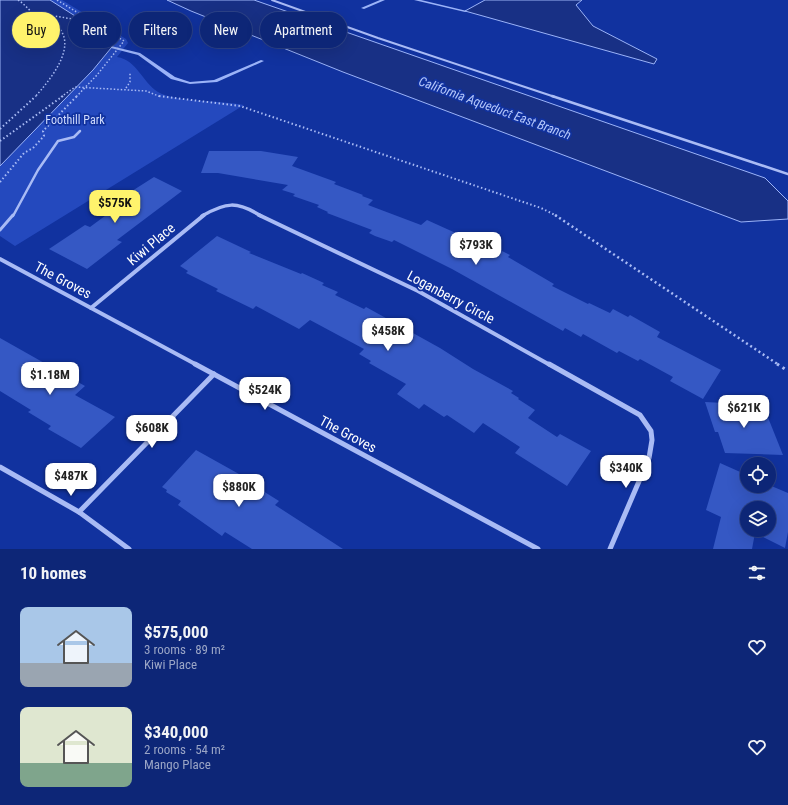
<!DOCTYPE html>
<html lang="en">
<head>
<meta charset="utf-8">
<style>
  :root { --surface:#0d2677; --page:#162e7c; --text:#f1f3f6; --muted:#9aa5c6; --line:#2d4389; --accent:#fff36c }
  body { margin:0; font-family:"Roboto Condensed",sans-serif; background:var(--page); color:var(--text); height:100vh; display:flex; flex-direction:column; font-size:15px; white-space:nowrap }
  * { box-sizing:border-box; margin:0 }
  p { font-size:13px; color:var(--muted) }
  .icon { flex:none; width:22px; height:22px; fill:none; stroke:currentColor; stroke-width:2; stroke-linecap:round; stroke-linejoin:round }
  .map { position:relative; height:549px; overflow:hidden }
  .panel { display:flex; flex-direction:column; background:var(--surface); flex:1 }
  .panel>* { flex:none }
  .guide { position:absolute; left:12px; top:12px; width:400px; height:36px; display:flex; gap:8px }
  .buttons { position:absolute; left:740px; top:457px; display:grid; gap:8px }
  .buttons a { display:grid; place-items:center; width:36px; height:36px; border-radius:50%; background:var(--surface); box-shadow:0 4px 16px #0002,0 0 0 1px var(--line); font-size:20px }
  .price { position:absolute; translate:-50% -34px; padding:0 9px; border-radius:8px; background:#fff; color:#222; font-size:13px; line-height:26px; filter:drop-shadow(0 1px 2px #0008) }
  .price::after { content:''; position:absolute; left:50%; top:24px; width:12px; height:9px; margin-left:-6px; background:inherit; clip-path:polygon(0 0,100% 0,50% 100%) }
  .price.selected { background:var(--accent); color:#111 }
  ul { padding:0; list-style:none }
  li { display:flex; align-items:center; gap:12px; height:100px; padding:0 20px }
  li span { display:grid; place-items:center; flex:none; width:112px; height:80px; border-radius:8px; color:#555 }
  li>.icon { margin-inline-start:auto }
  span .icon { width:48px; height:48px; fill:#fffc; stroke-width:1 }
  li b { font-size:17px }
  h2 { display:flex; justify-content:space-between; align-items:center; height:48px; padding:0 20px; font-size:17px }
  .pill { padding:0 14px; border-radius:18px; background:var(--surface); box-shadow:0 4px 16px #0002,0 0 0 1px var(--line); font-size:14px; line-height:36px }
  .pill.selected { background:var(--accent); color:#111 }
  .map>svg:first-child { display:block }
  .green { fill:#2449be }
  .water { fill:#183085; stroke:#9bb3f8 }
  .lines { fill:none; stroke-linecap:round; stroke-linejoin:round }
  .stream { fill:#9bb3f8; fill-rule:evenodd }
  .building { fill:#3558c4; fill-rule:evenodd }
  .path-far3 { stroke:#a9bbf5; stroke-width:1.5; stroke-dasharray:1.5 2; stroke-linecap:butt }
  .path-far2 { stroke:#a9bbf5; stroke-width:2; stroke-dasharray:1.5 2.5; stroke-linecap:butt }
  .path-far1 { stroke:#a9bbf5; stroke-width:2.5; stroke-dasharray:2 3; stroke-linecap:butt }
  .path { stroke:#a9bbf5; stroke-width:3; stroke-dasharray:2.5 4; stroke-linecap:butt }
  .lane-far2 { stroke:#a9bbf5; stroke-width:2 }
  .lane-far1 { stroke:#a9bbf5; stroke-width:2.5 }
  .lane { stroke:#a9bbf5; stroke-width:3 }
  .street-far2 { stroke:#a9bbf5; stroke-width:3.5 }
  .street-far1 { stroke:#a9bbf5; stroke-width:4 }
  .street { stroke:#a9bbf5; stroke-width:5 }
  .labels { text-anchor:middle; dominant-baseline:central; stroke-width:3.5; stroke-linejoin:round; paint-order:stroke }
  .far-park-label { font-size:12px; fill:#d1dcfe; stroke:#11329f }
  .far-water-label { font-size:13px; font-style:italic; fill:#b5c7fb; stroke:#11329f }
  .street-label { font-size:14px; fill:#fff; stroke:#11329f }
</style>
</head>
<body>
<div class="map">
<svg width="788" height="549" viewBox="0 0 788 549">
  <rect width="100%" height="100%" fill="#11329f"/>
  <path class="green" d="M 0,0 L 62,0 L 126,39 L 128,43 L 117,57 C 137,60 142,82 158,92 C 177,103 221,100 244,105 L 15,246 L 0,236 Z"/>
  <g class="water">
    <polygon points="0,0 50,0 116,42 93,70 0,166"/>
    <polygon points="167,0 254,0 765,178 788,201 788,219 741,222 343,72 191,11"/>
    <polygon points="485,0 582,0 576,5 593,26 657,59 654,64 465,11"/>
  </g>
  <g class="lines">
    <g class="stream">
      <polygon points="380,0 385,0 364,9 361,8"/>
      <polygon points="414,0 421,0 467,11 465,12"/>
      <polygon points="111,46 140,53 175,77 190,82 214,80 261,60 264,61 217,82 190,84 171,79 138,55 111,48"/>
    </g>
  </g>
  <g class="building">
    <polygon points="209,151 261,151 298,157 292,166 336,182 334,184 363,195 362,196 373,200 368,205 421,225 427,220 469,239 471,237 488,244 510,255 508,257 554,284 552,286 588,304 589,303 610,313 613,309 628,317 630,315 660,332 657,337 721,370 703,399 670,381 673,377 640,359 638,361 619,351 617,353 583,334 581,337 565,328 563,331 452,269 394,240 392,242 375,236 369,233 372,230 327,213 328,212 317,207 319,205 293,196 295,194 282,190 288,185 218,173 201,173"/>
    <polygon points="154,177 182,191 117,240 122,242 87,269 49,249 85,225 90,227 136,193 132,191"/>
    <polygon points="217,236 251,252 249,253 301,274 302,273 324,283 322,285 338,292 335,295 364,309 366,307 440,348 473,369 513,391 511,393 519,398 518,399 535,410 528,418 557,437 560,434 591,451 567,486 515,453 520,447 483,423 474,433 447,415 444,417 424,404 419,409 397,394 406,384 369,363 371,361 359,354 364,349 310,320 299,329 256,306 253,309 216,291 218,289 186,273 188,271 180,266"/>
    <polygon points="0,338 85,386 75,395 115,417 81,448 48,429 51,426 28,412 31,410 0,391"/>
    <polygon points="705,402 763,405 783,455 725,453 718,432 715,432"/>
    <polygon points="196,450 257,484 255,486 279,501 275,505 343,549 252,549 225,532 222,536 178,505 181,501 166,492 167,490 162,487"/>
    <path d="M 720,463 L 747,475 L 747,486 L 769,486 L 769,485 L 788,493 L 788,532 L 785,548 L 755,533 L 752,549 L 713,549 L 721,517 L 706,510 ZM 747,508 L 769,508 L 769,530 L 747,530 Z"/>
  </g>
  <g class="lines">
    <g class="path-far3">
      <path d="M 18,0 C 25,4 30,12 37,16 C 43,20 51,21 57,26 C 79,46 49,81 35,97"/>
      <polyline points="57,0 124,41 97,75 76,97"/>
      <polyline points="35,13 92,22"/>
      <polyline points="126,88 130,82 130,73"/>
      <polyline points="61,97 75,87 146,91 161,97"/>
    </g>
    <g class="path-far2">
      <polyline points="159,96 240,106 541,208 557,216"/>
      <polyline points="0,129 36,96"/>
      <polyline points="0,141 63,96"/>
      <polyline points="0,182 24,153 33,148 44,136 43,131 77,96"/>
    </g>
    <polyline class="path-far1" points="555,215 779,365"/>
    <polyline class="path" points="777,364 788,371"/>
    <polyline class="lane-far2" points="272,0 378,38 555,97"/>
    <g class="lane-far1">
      <polyline points="552,96 788,174"/>
      <polyline points="13,216 38,170 58,141 74,137 80,131"/>
    </g>
    <polyline class="lane" points="0,230 13,215"/>
    <path class="street-far2" d="M 202,216 C 226,202 237,201 261,216"/>
    <g class="street-far1">
      <polyline points="259,215 418,291 550,365"/>
      <polyline points="0,259 197,365"/>
      <polyline points="91,308 204,215"/>
    </g>
    <g class="street">
      <polyline points="195,364 538,549"/>
      <polyline points="549,364 640,415 651,431 652,440 649,458 610,549"/>
      <polyline points="0,467 79,512 129,549"/>
      <polyline points="79,512 214,374"/>
    </g>
  </g>
  <g class="labels">
    <g class="far-park-label">
      <text x="75" y="120">Foothill Park</text>
    </g>
    <g class="far-water-label">
      <text transform="translate(495 108) rotate(20)">California Aqueduct East Branch</text>
    </g>
    <g class="street-label">
      <text transform="translate(151 244) rotate(-40)">Kiwi Place</text>
      <text transform="translate(63 280) rotate(28)">The Groves</text>
      <text transform="translate(451 297) rotate(28)">Loganberry Circle</text>
      <text transform="translate(348 434) rotate(28)">The Groves</text>
    </g>
  </g>
</svg>
<div class="buttons">
<a><svg class="icon" aria-label="locate" viewBox="0 0 24 24"><circle cx="12" cy="12" r="6"/><path d="M12 2v4M12 18v4M2 12h4M18 12h4"/></svg></a>
<a><svg class="icon" aria-label="layers" viewBox="0 0 24 24"><path d="M12 4l9 5-9 5-9-5zM3 14l9 5 9-5"/></svg></a>
</div>
<b class="price selected" style="left:115px;top:224px">$575K</b>
<b class="price" style="left:476px;top:266px">$793K</b>
<b class="price" style="left:388px;top:352px">$458K</b>
<b class="price" style="left:50px;top:396px">$1.18M</b>
<b class="price" style="left:265px;top:411px">$524K</b>
<b class="price" style="left:744px;top:429px">$621K</b>
<b class="price" style="left:152px;top:449px">$608K</b>
<b class="price" style="left:626px;top:489px">$340K</b>
<b class="price" style="left:71px;top:497px">$487K</b>
<b class="price" style="left:239px;top:508px">$880K</b>
<div class="guide">
<a class="pill selected">Buy</a>
<a class="pill">Rent</a>
<a class="pill">Filters</a>
<a class="pill">New</a>
<a class="pill">Apartment</a>
</div>
</div>
<section class="panel">
<h2>10 homes<svg class="icon" aria-label="filters" viewBox="0 0 24 24"><path d="M4 7h16M4 17h16"/><circle cx="9" cy="7" r="2"/><circle cx="15" cy="17" r="2"/></svg></h2>
<ul>
<li><span style="background:linear-gradient(#a9c7e8 70%,#9aa5b1 0)"><svg class="icon" aria-label="home" viewBox="0 0 24 24"><path d="M3 11l9-7 9 7M6 9v11h12V9"/></svg></span><div><b>$575,000</b><p>3 rooms · 89 m²</p><p>Kiwi Place</p></div><svg class="icon" aria-label="heart" viewBox="0 0 24 24"><path d="M12 20l-8-8c-3-5 5-10 8-4 3-6 11-1 8 4z"/></svg></li>
<li><span style="background:linear-gradient(#dfe7d0 70%,#7fa58c 0)"><svg class="icon" aria-label="home" viewBox="0 0 24 24"><path d="M3 11l9-7 9 7M6 9v11h12V9"/></svg></span><div><b>$340,000</b><p>2 rooms · 54 m²</p><p>Mango Place</p></div><svg class="icon" aria-label="heart" viewBox="0 0 24 24"><path d="M12 20l-8-8c-3-5 5-10 8-4 3-6 11-1 8 4z"/></svg></li>
</ul>
</section>
</body>
</html>
